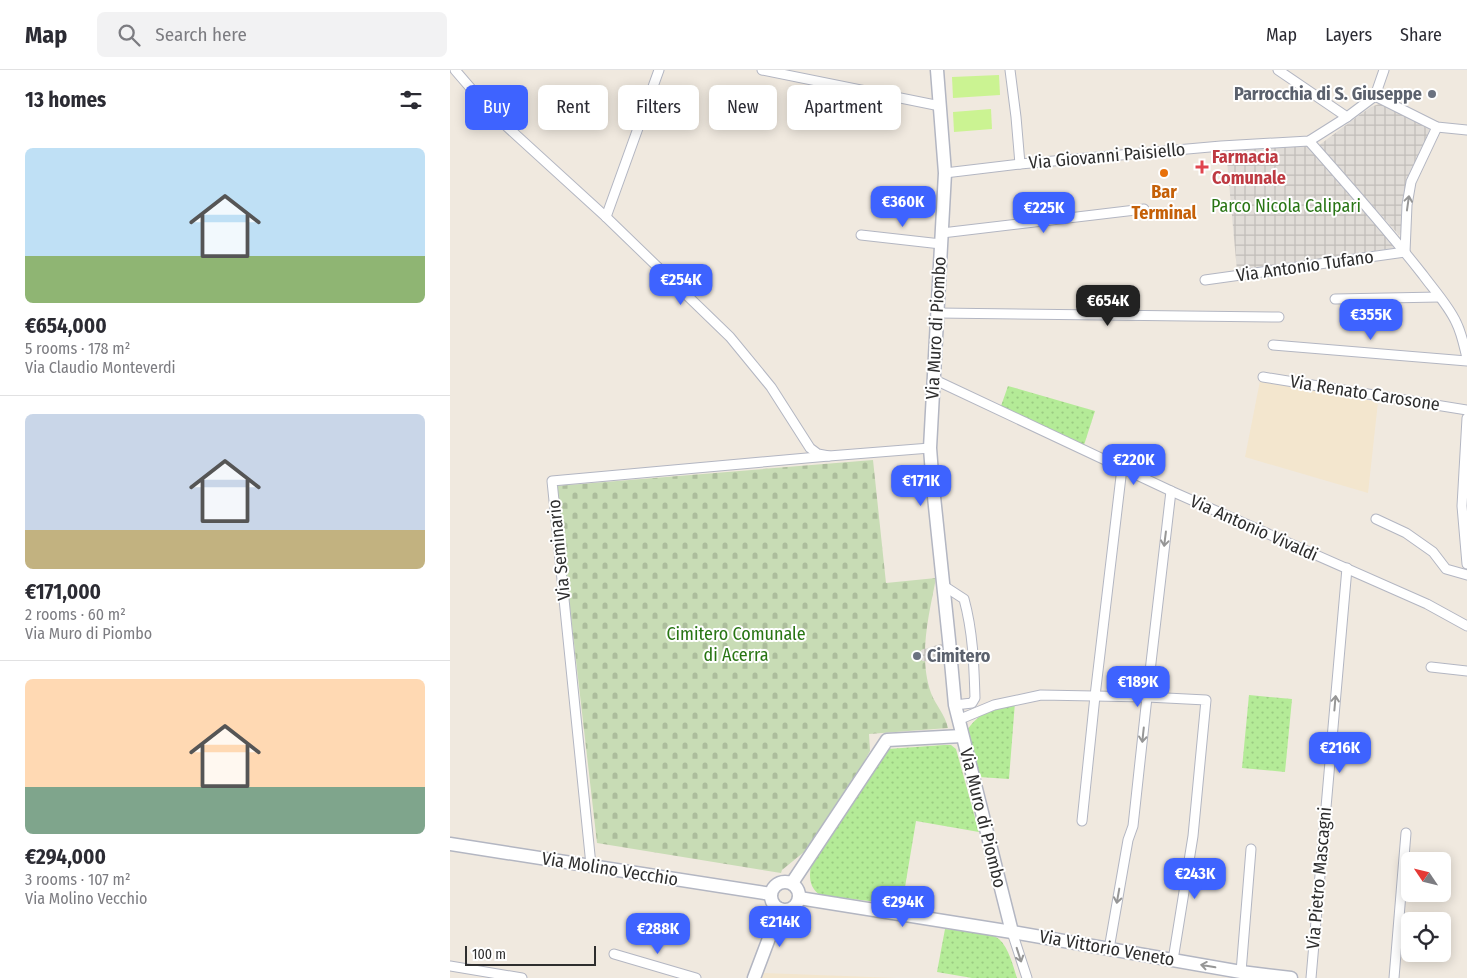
<!DOCTYPE html>
<html lang="en">
<head>
<meta charset="utf-8">
<style>
  :root { --surface:#fff; --page:#f2f2f3; --text:#2b2b33; --muted:#7c7c81; --line:#e1e1e2; --accent:#3e63ff }
  body { margin:0; font-family:"Fira Sans Condensed",sans-serif; background:var(--page); color:var(--text); height:100vh; display:flex; flex-direction:column; font-size:19px; white-space:nowrap }
  * { box-sizing:border-box; margin:0 }
  p { font-size:16px; color:var(--muted) }
  .icon { flex:none; width:28px; height:28px; fill:none; stroke:currentColor; stroke-width:2; stroke-linecap:round; stroke-linejoin:round }
  .map { position:relative; flex:1; overflow:hidden }
  .side { display:flex; flex-direction:column; background:var(--surface); width:450px }
  .side>* { flex:none }
  .guide { position:absolute; left:15px; top:15px; width:475px; height:45px; display:flex; gap:10px }
  .needle { width:32px; rotate:305deg }
  .fabs { position:absolute; left:951px; top:782px; display:grid; gap:10px }
  .fabs a { display:grid; place-items:center; width:50px; height:50px; border-radius:8px; background:var(--surface); box-shadow:0 2px 12px #0003; font-size:25px }
  .scale { position:absolute; left:15px; bottom:12px; width:131px; box-sizing:border-box; padding-left:5px; border:2px solid #2e2e2e; border-top:0; font-size:14px; line-height:18px; white-space:nowrap; color:#2e2e2e; -webkit-text-stroke:4px #fff; paint-order:stroke }
  .price { position:absolute; translate:-50% -42px; padding:0 11px; border-radius:10px; background:var(--accent); color:#fff; font-size:16px; line-height:32px; filter:drop-shadow(0 1px 2px #0008) }
  .price::after { content:''; position:absolute; left:50%; top:30px; width:15px; height:11px; margin-left:-8px; background:inherit; clip-path:polygon(0 0,100% 0,50% 100%) }
  .price.active { background:#222; color:#fff }
  ul { padding:0; list-style:none }
  li { display:grid; align-content:center; gap:10px; height:265px; padding:0 25px }
  li+li { border-top:1px solid var(--line) }
  li span { display:grid; place-items:center; height:155px; border-radius:8px; color:#555 }
  li>.icon { margin-inline-start:auto }
  span .icon { width:90px; height:90px; fill:#fffc; stroke-width:1 }
  li b { font-size:21px }
  h2 { display:flex; justify-content:space-between; align-items:center; height:60px; padding:0 25px; font-size:21px }
  .chip { padding:0 18px; border-radius:8px; background:var(--surface); box-shadow:0 2px 12px #0003; font-size:18px; line-height:45px }
  .chip.active { background:var(--accent); color:#fff }
  header { display:flex; align-items:center; gap:30px; box-sizing:border-box; height:70px; padding:0 25px; background:var(--surface); border-bottom:1px solid var(--line) }
  header strong { font-size:24px }
  nav { display:flex; gap:28px; margin-inline-start:auto; font-size:18px }
  .search { width:350px; height:45px; background:var(--page); display:flex; align-items:center; gap:12px; box-sizing:border-box; padding:0 18px; border-radius:8px; color:var(--muted); font-size:19px }
  main { display:flex; flex:1; min-height:0 }
  .map>svg:first-child { display:block }
  .education { fill:#f3e6ce }
  .grass { fill:url(#grass-dots) }
  .cemetery { fill:url(#cemetery-stones) }
  .pitch { fill:#cbf392 }
  .plaza { fill:url(#plaza-grid) }
  .lines { fill:none; stroke-linecap:round; stroke-linejoin:round }
  .street-casing { stroke:#b3b6c2; stroke-width:11 }
  .secondary-casing { stroke:#b3b6c2; stroke-width:15 }
  .street { stroke:#fff; stroke-width:9 }
  .secondary { stroke:#fff; stroke-width:12 }
  .oneway { stroke:#969696 }
  .worship-dot { fill:#6b7280; stroke:#fff; stroke-width:2 }
  .health-dot { fill:#e0444e; stroke:#fff; stroke-width:2 }
  .food-dot { fill:#e8710a; stroke:#fff; stroke-width:2 }
  .labels { text-anchor:middle; dominant-baseline:central; stroke-width:4; stroke-linejoin:round; paint-order:stroke }
  .worship-label { font-size:18px; font-weight:bold; fill:#5b616d; stroke:#fff; text-anchor:end }
  .street-label { font-size:18px; fill:#2e2e2e; stroke:#fff }
  .health-label { font-size:18px; font-weight:bold; fill:#be3a42; stroke:#fff; text-anchor:start }
  .food-label { font-size:18px; font-weight:bold; fill:#c56008; stroke:#fff }
  .park-label { font-size:18px; fill:#287514; stroke:#fff }
</style>
</head>
<body>
<header>
<strong>Map</strong>
<div class="search"><svg class="icon" aria-label="search" viewBox="0 0 24 24"><circle cx="10" cy="10" r="6"/><path d="M15 15l6 6"/></svg>Search here</div>
<nav><a>Map</a><a>Layers</a><a>Share</a></nav>
</header>
<main>
<section class="side">
<h2>13 homes<svg class="icon" aria-label="filters" viewBox="0 0 24 24"><path d="M4 7h16M4 17h16"/><circle cx="9" cy="7" r="2"/><circle cx="15" cy="17" r="2"/></svg></h2>
<ul>
<li><span style="background:linear-gradient(#bfe0f5 70%,#8fb573 0)"><svg class="icon" aria-label="home" viewBox="0 0 24 24"><path d="M3 11l9-7 9 7M6 9v11h12V9"/></svg></span><div><b>€654,000</b><p>5 rooms · 178 m²</p><p>Via Claudio Monteverdi</p></div></li>
<li><span style="background:linear-gradient(#c9d6e8 75%,#c2b280 0)"><svg class="icon" aria-label="home" viewBox="0 0 24 24"><path d="M3 11l9-7 9 7M6 9v11h12V9"/></svg></span><div><b>€171,000</b><p>2 rooms · 60 m²</p><p>Via Muro di Piombo</p></div></li>
<li><span style="background:linear-gradient(#ffd9b3 70%,#7fa58c 0)"><svg class="icon" aria-label="home" viewBox="0 0 24 24"><path d="M3 11l9-7 9 7M6 9v11h12V9"/></svg></span><div><b>€294,000</b><p>3 rooms · 107 m²</p><p>Via Molino Vecchio</p></div></li>
</ul>
</section>
<div class="map">
<svg width="1017" height="908" viewBox="0 0 1017 908">
  <defs>
    <pattern id="grass-dots" width="8" height="8" patternUnits="userSpaceOnUse" patternTransform="scale(1.25)"><rect width="8" height="8" fill="#b4eb97"/><path d="M2 2h.1M6 6h.1" fill="none" stroke="#9bca82" stroke-width="1.8" stroke-linecap="round"/></pattern>
    <pattern id="cemetery-stones" width="16" height="16" patternUnits="userSpaceOnUse" patternTransform="scale(1.25)"><rect width="16" height="16" fill="#c8dcb5"/><path d="M2 7V4a2 2 0 0 1 4 0v3zM10 15v-3a2 2 0 0 1 4 0v3z" fill="#acbd9c"/></pattern>
    <pattern id="plaza-grid" width="8" height="8" patternUnits="userSpaceOnUse" patternTransform="scale(1.25)"><rect width="8" height="8" fill="#e0dcd7"/><path d="M0 4h8M4 0v8" fill="none" stroke="#c0bdb9"/></pattern>
  </defs>
  <rect width="100%" height="100%" fill="#f0e9df"/>
  <g class="education">
    <polygon points="810,311 928,332 918,423 795,387"/>
    <polygon points="314,903 447,908 312,908"/>
  </g>
  <g class="grass">
    <polygon points="558,316 645,341 634,375 551,336"/>
    <polygon points="799,625 842,629 835,702 792,698"/>
    <path d="M 565,632 L 559,709 L 529,707 L 517,660 C 532,640 543,639 565,632 Z"/>
    <path d="M 494,675 L 501,675 L 506,679 L 529,762 L 466,751 L 452,835 L 370,825 C 359,817 359,807 361,795 L 438,679 Z"/>
    <path d="M 495,859 C 507,860 540,862 549,869 C 559,878 563,896 567,908 L 522,908 L 487,902 Z"/>
  </g>
  <path class="cemetery" d="M 423,390 L 436,513 L 486,508 C 479,545 468,586 481,623 C 486,636 495,644 498,658 L 419,664 L 420,681 L 402,714 L 354,782 L 332,800 L 331,803 L 147,773 L 106,416 Z"/>
  <g class="pitch">
    <polygon points="549,5 550,25 503,28 502,7"/>
    <polygon points="541,39 542,59 504,62 503,42"/>
  </g>
  <g class="plaza">
    <polygon points="929,34 935,35 975,57 979,59 981,64 959,106 954,121 952,134 951,162 949,165 868,76 908,46 921,37"/>
    <polygon points="857,76 884,105 946,178 787,201 776,80"/>
    <polygon points="494,573 496,593 472,591 471,580"/>
  </g>
  <g class="lines">
    <defs>
      <g id="street">
        <polyline points="5,0 36,36 54,54 156,147 280,267 321,317 360,378 368,384 379,386 480,378"/>
        <polyline points="312,0 490,36"/>
        <polyline points="560,0 566,47 570,94"/>
        <polyline points="828,0 897,47"/>
        <polyline points="925,26 987,57 1017,60"/>
        <polyline points="925,26 934,0"/>
        <path d="M 859,71 C 898,115 937,159 973,205 C 984,220 998,235 1006,252 C 1012,264 1014,276 1017,288"/>
        <polyline points="495,103 570,94 771,76 859,71 897,47 925,26"/>
        <polyline points="156,147 209,0"/>
        <polyline points="492,163 694,139"/>
        <polyline points="411,165 491,174"/>
        <polyline points="955,182 957,135 961,112 987,57"/>
        <polyline points="755,210 955,182"/>
        <polyline points="885,229 989,227"/>
        <polyline points="487,243 829,247"/>
        <polyline points="823,275 1017,291"/>
        <polyline points="813,307 1017,340"/>
        <polyline points="483,309 721,421 977,534 1017,556"/>
        <polyline points="1017,348 1012,436 1017,494"/>
        <polyline points="926,449 956,463 983,482 996,499 1017,505"/>
        <path d="M 494,516 L 514,529 C 523,562 524,595 525,628 L 522,633 L 505,635"/>
        <polyline points="981,597 1017,601"/>
        <polyline points="508,650 544,635 591,625 697,627 756,630 743,766 723,890"/>
        <polyline points="632,751 645,626 672,398"/>
        <polyline points="141,795 102,411 379,386"/>
        <polyline points="562,862 577,908"/>
        <polyline points="659,879 678,770 683,756 697,627 721,421"/>
        <polyline points="164,884 246,908"/>
        <polyline points="0,896 72,908"/>
        <polyline points="791,902 801,779"/>
        <polyline points="861,908 897,498"/>
        <polyline points="944,908 956,763"/>
      </g>
      <g id="secondary">
        <polyline points="487,0 495,103 480,378 483,417 499,570 505,635 562,862"/>
        <polyline points="0,774 321,824"/>
        <circle cx="335" cy="826" r="14"/>
        <polyline points="342,813 437,670 512,666"/>
        <polyline points="349,828 562,862 791,902 841,908"/>
        <polyline points="304,908 330,839"/>
      </g>
    </defs>
    <use href="#street" class="street-casing"/>
    <use href="#secondary" class="secondary-casing"/>
    <use href="#street" class="street"/>
    <use href="#secondary" class="secondary"/>
  </g>
  <defs><path id="oneway-shaft" d="M-6 0H5M1.5-3L5.5 0L1.5 3" fill="none" stroke-width="1.6" stroke-linecap="round" stroke-linejoin="round" transform="scale(1.25)"/></defs>
  <g class="oneway">
    <use href="#oneway-shaft" transform="translate(958 133) rotate(-82)"/>
    <use href="#oneway-shaft" transform="translate(715 469) rotate(97)"/>
    <use href="#oneway-shaft" transform="translate(885 633) rotate(-85)"/>
    <use href="#oneway-shaft" transform="translate(693 665) rotate(96)"/>
    <use href="#oneway-shaft" transform="translate(668 826) rotate(100)"/>
    <use href="#oneway-shaft" transform="translate(569 885) rotate(72)"/>
    <use href="#oneway-shaft" transform="translate(758 896) rotate(-170)"/>
  </g>
  <g class="worship-dot">
    <circle cx="982" cy="24" r="5"/>
    <circle cx="467" cy="586" r="5"/>
  </g>
  <path class="health-dot" d="M749.5 89.5h5v5h5v5h-5v5h-5v-5h-5v-5h5z"/>
  <circle class="food-dot" cx="714" cy="103" r="5"/>
  <g class="labels">
    <g class="worship-label">
      <text x="972" y="24">Parrocchia di S. Giuseppe</text>
      <text x="477" y="586" text-anchor="start">Cimitero</text>
    </g>
    <g class="street-label">
      <text transform="translate(657 86) rotate(-5)">Via Giovanni Paisiello</text>
      <text transform="translate(855 196) rotate(-8)">Via Antonio Tufano</text>
      <text transform="translate(486 258) rotate(-87)">Via Muro di Piombo</text>
      <text transform="translate(915 323) rotate(9)">Via Renato Carosone</text>
      <text transform="translate(804 458) rotate(24)">Via Antonio Vivaldi</text>
      <text transform="translate(109 480) rotate(-96)">Via Seminario</text>
      <text transform="translate(533 748) rotate(76)">Via Muro di Piombo</text>
      <text transform="translate(160 799) rotate(9)">Via Molino Vecchio</text>
      <text transform="translate(869 808) rotate(-85)">Via Pietro Mascagni</text>
      <text transform="translate(657 878) rotate(10)">Via Vittorio Veneto</text>
    </g>
    <g class="health-label">
      <text x="762" y="87">Farmacia<tspan x="762" dy="21">Comunale</tspan></text>
    </g>
    <g class="food-label">
      <text x="714" y="122">Bar<tspan x="714" dy="21">Terminal</tspan></text>
    </g>
    <g class="park-label">
      <text x="836" y="136">Parco Nicola Calipari</text>
      <text x="286" y="564">Cimitero Comunale<tspan x="286" dy="21">di Acerra</tspan></text>
    </g>
  </g>
</svg>
<div class="fabs">
<a><svg class="needle" viewBox="-14 -14 28 28"><path d="M0-13l5 13h-10z" fill="#e53935"/><path d="M0 13l5-13h-10z" fill="#7c7c81"/></svg></a>
<a><svg class="icon" aria-label="locate" viewBox="0 0 24 24"><circle cx="12" cy="12" r="6"/><path d="M12 2v4M12 18v4M2 12h4M18 12h4"/></svg></a>
</div>
<div class="scale">100 m</div>
<b class="price" style="left:453px;top:158px">€360K</b>
<b class="price" style="left:594px;top:164px">€225K</b>
<b class="price" style="left:231px;top:236px">€254K</b>
<b class="price active" style="left:658px;top:257px">€654K</b>
<b class="price" style="left:921px;top:271px">€355K</b>
<b class="price" style="left:684px;top:416px">€220K</b>
<b class="price" style="left:471px;top:437px">€171K</b>
<b class="price" style="left:688px;top:638px">€189K</b>
<b class="price" style="left:890px;top:704px">€216K</b>
<b class="price" style="left:745px;top:830px">€243K</b>
<b class="price" style="left:453px;top:858px">€294K</b>
<b class="price" style="left:330px;top:878px">€214K</b>
<b class="price" style="left:208px;top:885px">€288K</b>
<div class="guide">
<a class="chip active">Buy</a>
<a class="chip">Rent</a>
<a class="chip">Filters</a>
<a class="chip">New</a>
<a class="chip">Apartment</a>
</div>
</div>
</main>
</body>
</html>
